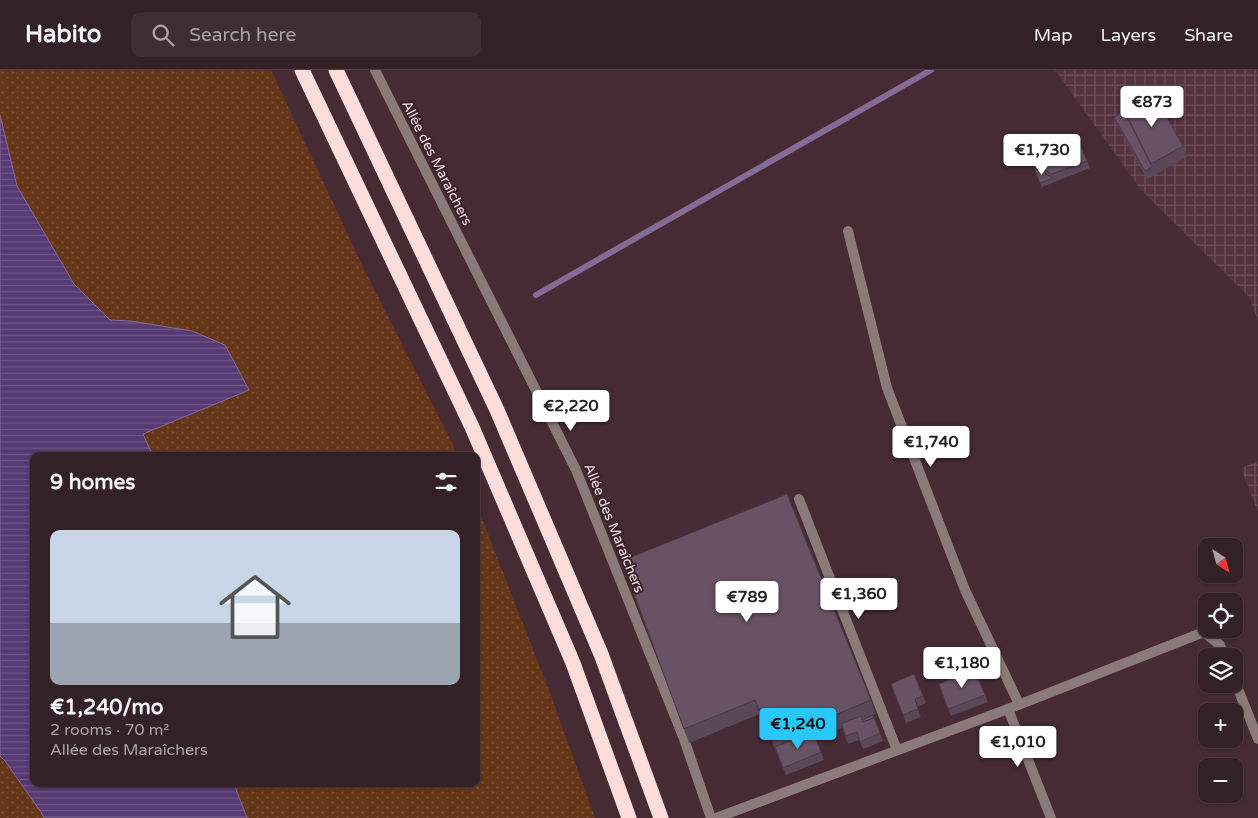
<!DOCTYPE html>
<html lang="en">
<head>
<meta charset="utf-8">
<style>
  :root { --surface:#342027; --page:#3f2d33; --text:#f1f3f6; --muted:#a9a3a7; --line:#4e3e44; --accent:#28c8ff }
  body { margin:0; font-family:"Varela Round",sans-serif; background:var(--page); color:var(--text); height:100vh; display:flex; flex-direction:column; font-size:19px; white-space:nowrap }
  * { box-sizing:border-box; margin:0 }
  p { font-size:16px; color:var(--muted) }
  .icon { flex:none; width:28px; height:28px; fill:none; stroke:currentColor; stroke-width:2; stroke-linecap:round; stroke-linejoin:round }
  .map { position:relative; flex:1; overflow:hidden }
  .details { position:absolute; left:30px; top:382px; width:450px; height:335px; display:flex; flex-direction:column; background:var(--surface); border-radius:10px; box-shadow:0 1px 4px #0004,0 0 0 1px var(--line) }
  .details>* { flex:none }
  .needle { width:32px; rotate:144deg }
  .tools { position:absolute; left:1198px; top:468px; display:grid; gap:10px }
  .tools a { display:grid; place-items:center; width:45px; height:45px; border-radius:10px; background:var(--surface); box-shadow:0 1px 4px #0004,0 0 0 1px var(--line); font-size:25px }
  .price { position:absolute; translate:-50% -42px; padding:0 11px; border-radius:5px; background:#fff; color:#222; font-size:16px; line-height:32px; filter:drop-shadow(0 1px 2px #0008) }
  .price::after { content:''; position:absolute; left:50%; top:30px; width:15px; height:11px; margin-left:-8px; background:inherit; clip-path:polygon(0 0,100% 0,50% 100%) }
  .price.current { background:var(--accent); color:#111 }
  ul { padding:0; list-style:none }
  li { display:grid; align-content:center; gap:10px; height:265px; padding:0 20px }
  li span { display:grid; place-items:center; height:155px; border-radius:10px; color:#555 }
  li>.icon { margin-inline-start:auto }
  span .icon { width:90px; height:90px; fill:#fffc; stroke-width:1 }
  li b { font-size:21px }
  h2 { display:flex; justify-content:space-between; align-items:center; height:60px; padding:0 20px; font-size:21px }
  header { display:flex; align-items:center; gap:30px; box-sizing:border-box; height:70px; padding:0 25px; background:var(--surface); border-bottom:1px solid var(--line) }
  header strong { font-size:24px }
  nav { display:flex; gap:28px; margin-inline-start:auto; font-size:18px }
  .search { width:350px; height:45px; background:var(--page); display:flex; align-items:center; gap:12px; box-sizing:border-box; padding:0 18px; border-radius:10px; color:var(--muted); font-size:19px }
  .map>svg:first-child { display:block }
  .industrial { fill:url(#industrial-grid) }
  .grass { fill:url(#grass-dots) }
  .water { fill:url(#water-rules); stroke:#856c96 }
  .lines { fill:none; stroke-linecap:round; stroke-linejoin:round }
  .stream { stroke:#856c96; stroke-width:6 }
  .street { stroke:#8a7a79; stroke-width:10 }
  .highway { stroke:#fcdddb; stroke-width:15 }
  .wall { fill:#5a4757 }
  .building { fill:#695265; stroke:#4a3947 }
  .labels { text-anchor:middle; dominant-baseline:central; stroke-width:4; stroke-linejoin:round; paint-order:stroke }
  .street-label { font-size:14px; fill:#f3e1e6; stroke:#3b212a }
</style>
</head>
<body>
<header>
<strong>Habito</strong>
<div class="search"><svg class="icon" aria-label="search" viewBox="0 0 24 24"><circle cx="10" cy="10" r="6"/><path d="M15 15l6 6"/></svg>Search here</div>
<nav><a>Map</a><a>Layers</a><a>Share</a></nav>
</header>
<div class="map">
<svg width="1258" height="748" viewBox="0 0 1258 748">
  <defs>
    <pattern id="industrial-grid" width="8" height="8" patternUnits="userSpaceOnUse" patternTransform="scale(1.25)"><rect width="8" height="8" fill="#54323e"/><path d="M0 4h8M4 0v8" fill="none" stroke="#6d4f5a"/></pattern>
    <pattern id="grass-dots" width="8" height="8" patternUnits="userSpaceOnUse" patternTransform="scale(1.25)"><rect width="8" height="8" fill="#663619"/><path d="M2 2h.1M6 6h.1" fill="none" stroke="#7c533a" stroke-width="1.8" stroke-linecap="round"/></pattern>
    <pattern id="water-rules" width="6" height="5" patternUnits="userSpaceOnUse" patternTransform="scale(1.25)"><rect width="6" height="5" fill="#563a73"/><path d="M0 2.5h6" fill="none" stroke="#6f5687"/></pattern>
  </defs>
  <rect width="100%" height="100%" fill="#462b34"/>
  <g class="industrial">
    <polygon points="1055,0 1258,0 1258,251 1249,227 1141,120"/>
    <polygon points="1258,391 1258,442 1241,398"/>
  </g>
  <g class="grass">
    <polygon points="0,0 271,0 361,193 453,375 458,386 153,386 143,364 249,320 131,251 110,250 74,214 17,116 0,45"/>
    <polygon points="476,433 550,623 595,748 247,748 234,714 476,714"/>
    <polygon points="0,686 4,691 41,742 44,748 0,748"/>
  </g>
  <polygon class="water" points="0,45 17,116 74,214 110,250 131,251 192,261 225,275 249,320 143,364 153,386 34,386 34,714 234,714 247,748 44,748 41,742 5,691 0,686"/>
  <g class="lines">
    <polyline class="stream" points="536,225 931,0"/>
    <g class="street">
      <polyline points="375,0 576,400 684,669 711,748"/>
      <polyline points="848,161 887,318 965,520 1019,634"/>
      <polyline points="799,429 897,680"/>
      <polyline points="1234,609 1258,669"/>
      <polyline points="1008,639 1051,748"/>
      <polyline points="716,748 1008,639 1204,562 1220,575 1224,586"/>
    </g>
    <g class="highway">
      <polyline points="302,0 472,357 573,593 629,748"/>
      <polyline points="336,0 497,340 601,584 661,748"/>
    </g>
  </g>
  <g class="wall">
    <polygon points="1123,38 1183,76 1187,87 1147,109 1117,54 1114,47 1124,41"/>
    <polygon points="1030,89 1087,91 1090,98 1042,117"/>
    <polygon points="622,491 871,630 876,644 873,645 883,671 863,679 859,670 848,674 842,658 816,669 824,690 786,705 760,644 689,673"/>
    <polygon points="914,604 926,633 917,637 921,647 906,653 891,614"/>
    <polygon points="939,614 985,625 988,632 951,646"/>
  </g>
  <g class="building">
    <polygon points="1152,21 1183,76 1151,94 1123,38"/>
    <polygon points="1124,41 1152,97 1145,101 1114,47"/>
    <polygon points="1078,70 1087,91 1052,104 1033,95 1030,89"/>
    <polygon points="1034,98 1053,108 1040,113"/>
    <polygon points="787,424 871,630 772,671 755,630 684,659 622,491"/>
    <polygon points="974,599 985,625 948,639 939,614"/>
    <polygon points="914,604 923,626 915,629 918,639 903,645 891,614"/>
    <polygon points="873,645 874,648 863,652 862,650"/>
    <polygon points="861,646 863,652 874,648 880,663 860,672 857,662 846,666 841,654"/>
    <polygon points="813,662 821,682 783,698 775,677"/>
  </g>
  <g class="labels">
    <g class="street-label">
      <text transform="translate(437 93) rotate(63)">Allée des Maraîchers</text>
      <text transform="translate(614 458) rotate(68)">Allée des Maraîchers</text>
    </g>
  </g>
</svg>
<div class="tools">
<a><svg class="needle" viewBox="-14 -14 28 28"><path d="M0-13l5 13h-10z" fill="#e53935"/><path d="M0 13l5-13h-10z" fill="#a9a3a7"/></svg></a>
<a><svg class="icon" aria-label="locate" viewBox="0 0 24 24"><circle cx="12" cy="12" r="6"/><path d="M12 2v4M12 18v4M2 12h4M18 12h4"/></svg></a>
<a><svg class="icon" aria-label="layers" viewBox="0 0 24 24"><path d="M12 4l9 5-9 5-9-5zM3 14l9 5 9-5"/></svg></a>
<a>+</a>
<a>−</a>
</div>
<b class="price" style="left:1152px;top:58px">€873</b>
<b class="price" style="left:1042px;top:106px">€1,730</b>
<b class="price" style="left:571px;top:362px">€2,220</b>
<b class="price" style="left:931px;top:398px">€1,740</b>
<b class="price" style="left:859px;top:550px">€1,360</b>
<b class="price" style="left:747px;top:553px">€789</b>
<b class="price" style="left:962px;top:619px">€1,180</b>
<b class="price current" style="left:798px;top:680px">€1,240</b>
<b class="price" style="left:1018px;top:698px">€1,010</b>
<section class="details">
<h2>9 homes<svg class="icon" aria-label="filters" viewBox="0 0 24 24"><path d="M4 7h16M4 17h16"/><circle cx="9" cy="7" r="2"/><circle cx="15" cy="17" r="2"/></svg></h2>
<ul>
<li><span style="background:linear-gradient(#c9d6e8 60%,#9aa5b1 0)"><svg class="icon" aria-label="home" viewBox="0 0 24 24"><path d="M3 11l9-7 9 7M6 9v11h12V9"/></svg></span><div><b>€1,240/mo</b><p>2 rooms · 70 m²</p><p>Allée des Maraîchers</p></div></li>
</ul>
</section>
</div>
</body>
</html>
